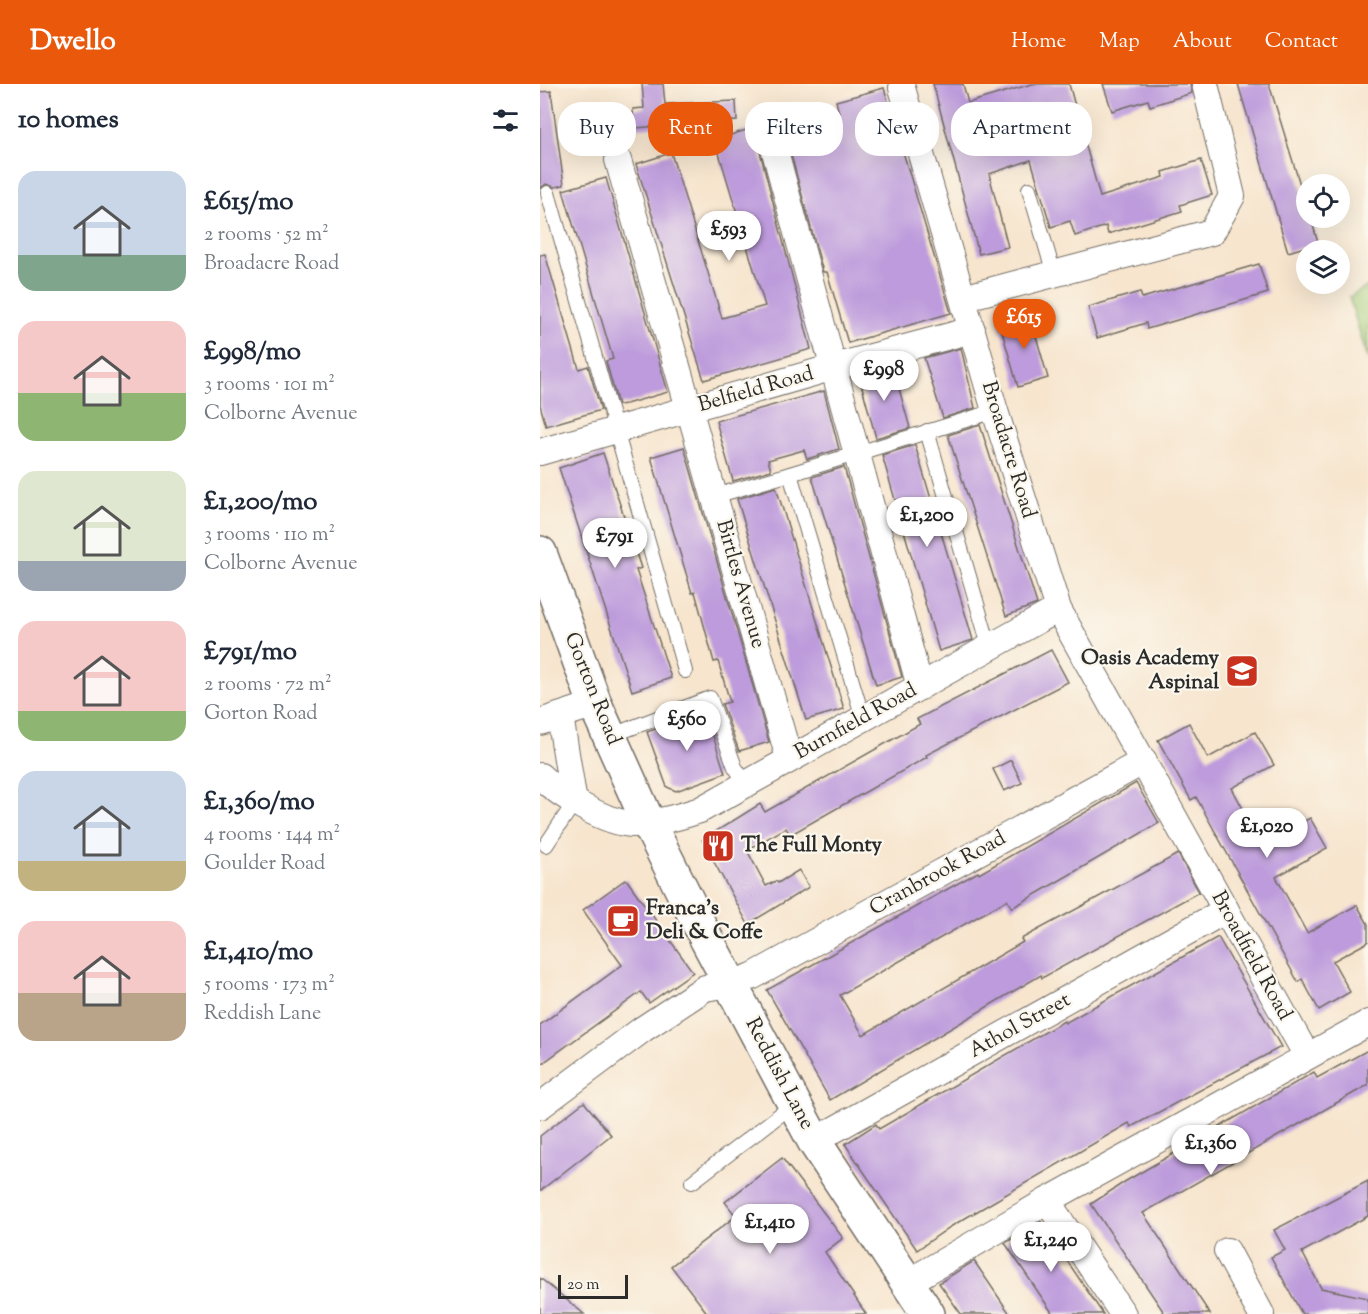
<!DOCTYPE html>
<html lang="en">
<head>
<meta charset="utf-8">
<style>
  :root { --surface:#fff; --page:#f2f2f3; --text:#1f2937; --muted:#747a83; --accent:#ea580c }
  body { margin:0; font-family:"Sorts Mill Goudy",serif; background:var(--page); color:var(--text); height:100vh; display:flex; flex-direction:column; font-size:22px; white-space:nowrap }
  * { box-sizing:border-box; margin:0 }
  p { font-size:20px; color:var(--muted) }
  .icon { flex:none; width:33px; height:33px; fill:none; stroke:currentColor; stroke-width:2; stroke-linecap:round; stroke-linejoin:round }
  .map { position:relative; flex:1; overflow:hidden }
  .sheet { display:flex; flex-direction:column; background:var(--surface); width:540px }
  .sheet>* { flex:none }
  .banner { position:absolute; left:18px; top:18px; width:570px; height:54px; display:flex; gap:12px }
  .controls { position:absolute; left:756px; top:90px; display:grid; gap:12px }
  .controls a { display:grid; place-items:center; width:54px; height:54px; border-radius:50%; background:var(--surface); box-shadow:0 6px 24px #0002; font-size:30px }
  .scale { position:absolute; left:18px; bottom:15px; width:70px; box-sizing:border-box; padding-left:6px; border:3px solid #2b2b2b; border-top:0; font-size:16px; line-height:21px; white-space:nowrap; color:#2b2b2b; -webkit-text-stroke:4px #fbf7ec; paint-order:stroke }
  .price { position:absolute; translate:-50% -51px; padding:0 14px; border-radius:21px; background:#fff; color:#222; font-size:20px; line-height:39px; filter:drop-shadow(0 2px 3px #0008) }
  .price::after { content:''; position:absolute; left:50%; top:36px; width:18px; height:14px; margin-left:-9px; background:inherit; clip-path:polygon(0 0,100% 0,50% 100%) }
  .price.current { background:var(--accent); color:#fff }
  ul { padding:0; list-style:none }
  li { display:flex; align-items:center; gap:18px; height:150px; padding:0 18px }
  li span { display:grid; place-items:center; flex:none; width:168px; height:120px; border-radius:18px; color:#555 }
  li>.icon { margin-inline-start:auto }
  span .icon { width:72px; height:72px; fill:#fffc; stroke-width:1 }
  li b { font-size:26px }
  h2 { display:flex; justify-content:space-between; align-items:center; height:72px; padding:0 18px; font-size:26px }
  .pill { padding:0 21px; border-radius:24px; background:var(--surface); box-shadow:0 6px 24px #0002; font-size:21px; line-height:54px }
  .pill.current { background:var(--accent); color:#fff }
  header { display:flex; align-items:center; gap:36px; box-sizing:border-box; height:84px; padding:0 30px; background:var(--accent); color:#fff }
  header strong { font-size:28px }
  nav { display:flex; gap:33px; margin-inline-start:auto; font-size:21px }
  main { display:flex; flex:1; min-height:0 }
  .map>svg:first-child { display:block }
  .green { fill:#a3cb76; stroke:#677b50; stroke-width:1.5 }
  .building { fill:#bd9bdc }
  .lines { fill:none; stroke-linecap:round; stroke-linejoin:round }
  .lane-casing { stroke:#726c64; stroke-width:16 }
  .street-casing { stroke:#726c64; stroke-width:28 }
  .secondary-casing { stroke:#726c64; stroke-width:36 }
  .lane { stroke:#fff; stroke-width:14 }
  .street { stroke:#fff; stroke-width:26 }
  .secondary { stroke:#fff; stroke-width:33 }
  .labels { text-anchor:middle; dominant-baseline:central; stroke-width:4.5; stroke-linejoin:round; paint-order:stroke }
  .street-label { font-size:21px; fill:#2b2b2b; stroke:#fbf7ec }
  .poi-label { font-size:21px; font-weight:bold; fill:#2b2b2b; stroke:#fbf7ec; text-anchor:start }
</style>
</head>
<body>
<header>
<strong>Dwello</strong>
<nav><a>Home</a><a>Map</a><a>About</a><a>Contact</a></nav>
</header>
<main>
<section class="sheet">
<h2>10 homes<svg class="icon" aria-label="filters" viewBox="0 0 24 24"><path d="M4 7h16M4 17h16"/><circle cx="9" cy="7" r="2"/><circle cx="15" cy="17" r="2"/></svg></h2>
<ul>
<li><span style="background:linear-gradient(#c9d6e8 70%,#7fa58c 0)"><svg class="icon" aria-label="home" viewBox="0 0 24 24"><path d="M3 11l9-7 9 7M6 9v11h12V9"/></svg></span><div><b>£615/mo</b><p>2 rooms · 52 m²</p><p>Broadacre Road</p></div></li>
<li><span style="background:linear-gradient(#f6c9c9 60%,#8fb573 0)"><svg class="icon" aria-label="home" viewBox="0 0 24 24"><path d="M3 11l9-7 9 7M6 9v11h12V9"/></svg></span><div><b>£998/mo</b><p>3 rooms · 101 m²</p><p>Colborne Avenue</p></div></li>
<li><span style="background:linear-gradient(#dfe7d0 75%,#9aa5b1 0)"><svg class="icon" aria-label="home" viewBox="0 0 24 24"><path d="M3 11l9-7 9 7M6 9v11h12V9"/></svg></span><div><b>£1,200/mo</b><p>3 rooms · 110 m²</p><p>Colborne Avenue</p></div></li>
<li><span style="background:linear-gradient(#f6c9c9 75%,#8fb573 0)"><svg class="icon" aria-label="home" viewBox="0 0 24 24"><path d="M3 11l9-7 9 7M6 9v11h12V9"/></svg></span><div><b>£791/mo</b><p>2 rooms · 72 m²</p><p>Gorton Road</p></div></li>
<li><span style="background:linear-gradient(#c9d6e8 75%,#c2b280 0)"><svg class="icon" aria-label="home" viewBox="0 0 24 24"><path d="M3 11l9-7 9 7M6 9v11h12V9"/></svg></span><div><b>£1,360/mo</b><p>4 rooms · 144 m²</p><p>Goulder Road</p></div></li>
<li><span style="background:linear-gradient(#f6c9c9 60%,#b9a48a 0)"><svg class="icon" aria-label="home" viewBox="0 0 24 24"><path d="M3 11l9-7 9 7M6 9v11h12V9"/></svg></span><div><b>£1,410/mo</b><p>5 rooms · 173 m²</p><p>Reddish Lane</p></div></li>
</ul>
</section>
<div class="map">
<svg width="828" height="1230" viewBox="0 0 828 1230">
  <rect width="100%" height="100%" fill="#fbf7ec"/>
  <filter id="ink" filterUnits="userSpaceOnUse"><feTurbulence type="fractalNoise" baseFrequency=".0167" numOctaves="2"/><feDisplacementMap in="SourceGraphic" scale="12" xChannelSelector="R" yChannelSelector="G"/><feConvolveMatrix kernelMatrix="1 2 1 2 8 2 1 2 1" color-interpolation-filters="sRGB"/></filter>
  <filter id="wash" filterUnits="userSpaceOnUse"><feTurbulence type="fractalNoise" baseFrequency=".008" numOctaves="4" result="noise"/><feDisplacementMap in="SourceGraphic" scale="24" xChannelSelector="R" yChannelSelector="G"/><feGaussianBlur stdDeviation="1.35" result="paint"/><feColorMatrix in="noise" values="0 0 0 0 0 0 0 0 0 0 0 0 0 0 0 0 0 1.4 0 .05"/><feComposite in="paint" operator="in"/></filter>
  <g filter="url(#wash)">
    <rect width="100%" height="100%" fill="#f7e5ce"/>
    <polygon class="green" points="828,202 828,276 809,213"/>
    <g id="blocks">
      <g class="building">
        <polygon points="102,0 123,0 125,20 196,17 197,37 94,44 93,25 104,24"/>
        <polygon points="393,0 423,0 428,19 492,0 529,0 560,113 624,93 623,88 661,76 672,111 640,121 642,127 568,150 566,142 535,152 530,137 511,143 491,76 449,90 468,163 439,170"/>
        <polygon points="563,0 650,0 652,9 610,22 608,16 572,27"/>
        <polygon points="698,0 729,0 766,120 766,134 771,134 778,159 748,168"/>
        <polygon points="344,4 411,229 308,259 287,188 283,188 247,56 238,46 299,29 296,17"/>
        <polygon points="11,7 24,101 15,103 6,100 0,105 0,8"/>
        <polygon points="231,38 231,45 222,50 219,64 271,265 164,296 96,80 131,69 182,234 225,222 175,56"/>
        <polygon points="66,94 128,308 86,320 78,321 66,277 73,275 23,106"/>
        <polygon points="5,170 39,285 48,282 61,326 6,342 0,321 0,171"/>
        <polygon points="719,180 728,209 607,245 606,239 557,254 548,223 600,208 602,214"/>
        <polygon points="489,228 508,294 478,303 459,237"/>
        <polygon points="421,264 435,324 403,334 384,274"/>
        <polygon points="353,283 370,344 336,354 319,292"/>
        <polygon points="284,307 299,365 267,375 264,366 228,376 231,386 193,397 176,337"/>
        <polygon points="440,341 497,520 466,532 408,351"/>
        <polygon points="375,361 433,556 399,567 342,371"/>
        <polygon points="144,363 229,658 199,667 182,620 190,618 178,577 174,578 155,508 152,509 111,373"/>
        <polygon points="63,369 101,484 96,486 131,594 92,607 19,384"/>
        <polygon points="304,383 362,593 336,601 272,393"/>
        <polygon points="236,403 304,625 266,636 197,415"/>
        <polygon points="511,566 528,598 386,671 387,673 250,751 246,744 207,766 226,802 236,797 238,799 259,786 269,803 208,840 162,756 220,720 225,728 380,640 377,635"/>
        <polygon points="165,627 185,689 136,707 127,703 107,648"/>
        <polygon points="649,639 668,674 715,648 734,681 692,704 722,760 770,734 787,764 736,793 767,849 817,821 828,840 828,858 793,877 810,908 779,926 762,895 758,898 656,713 651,716 618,656"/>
        <polygon points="471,676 482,699 464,707 453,685"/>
        <polygon points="596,699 619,739 472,824 467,816 300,911 323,951 483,858 481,855 638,770 659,808 502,894 501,891 290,1016 227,906 438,788 439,790"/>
        <polygon points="86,795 153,888 109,919 101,908 0,981 0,941 82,881 43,826"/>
        <polygon points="678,853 741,963 591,1043 589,1039 410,1143 377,1166 305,1060 336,1040 339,1045 524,937 525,939"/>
        <polygon points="828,966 828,1001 603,1129 670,1230 625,1230 551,1120 586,1097 774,988 777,994"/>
        <polygon points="44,1018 71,1051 0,1107 0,1052"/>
        <polygon points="242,1074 303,1154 285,1168 326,1230 168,1230 131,1182 196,1132 185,1118"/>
        <polygon points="828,1097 828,1132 762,1168 781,1204 828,1214 828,1230 762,1230 731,1173 745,1166 734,1146"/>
        <polygon points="501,1138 563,1230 513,1230 465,1159"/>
        <polygon points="434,1177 470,1230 421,1230 399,1199"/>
        <polygon points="0,1194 44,1230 0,1230"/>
      </g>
    </g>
  </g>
  <g filter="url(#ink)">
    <use href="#blocks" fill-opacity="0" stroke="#726c64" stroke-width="1.5"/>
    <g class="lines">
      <defs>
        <g id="lane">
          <polyline points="489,105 514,190"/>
          <polyline points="8,109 145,587"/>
          <polyline points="387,347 450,565"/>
          <polyline points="250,390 455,327"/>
          <polyline points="175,412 250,390 323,634"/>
          <polyline points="70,652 170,614 195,683 206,700"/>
          <polyline points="6,761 34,719"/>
          <polyline points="152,1098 254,1020"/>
        </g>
        <g id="street">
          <polyline points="362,4 455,327 518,525 767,972"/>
          <polyline points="233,60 380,603"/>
          <polyline points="78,76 249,674"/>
          <polyline points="423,214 672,148 692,112 665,0"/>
          <polyline points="0,368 294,283 432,246"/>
          <polyline points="20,632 34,719"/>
          <polyline points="0,638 55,620"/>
          <path d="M 0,692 C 19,711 65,739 93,740 C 115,740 139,733 160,726 L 518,525"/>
          <polyline points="0,1022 103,945 165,904 191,900 213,892 604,677"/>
          <polyline points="274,1057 686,826"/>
          <polyline points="507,1117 583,1230"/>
          <polyline points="687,1167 721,1230"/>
          <polyline points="367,1199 507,1117 828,939"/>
        </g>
        <polyline id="secondary" points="0,469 55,620 109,740 167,856 274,1057 388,1230"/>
      </defs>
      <use href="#lane" class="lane-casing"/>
      <use href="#street" class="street-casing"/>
      <use href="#secondary" class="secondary-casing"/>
      <use href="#lane" class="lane"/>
      <use href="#street" class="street"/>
      <use href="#secondary" class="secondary"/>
    </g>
  </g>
  <defs>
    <symbol id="school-square" viewBox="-11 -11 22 22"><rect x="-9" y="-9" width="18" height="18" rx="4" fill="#c8321e" stroke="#fbf7ec"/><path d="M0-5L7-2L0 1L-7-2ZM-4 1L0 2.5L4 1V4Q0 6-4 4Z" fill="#fff"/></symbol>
    <symbol id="restaurant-square" viewBox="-11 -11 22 22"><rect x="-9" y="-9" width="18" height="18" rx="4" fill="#c8321e" stroke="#fbf7ec"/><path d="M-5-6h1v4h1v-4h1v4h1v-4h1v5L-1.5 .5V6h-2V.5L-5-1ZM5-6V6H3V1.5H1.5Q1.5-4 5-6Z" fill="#fff"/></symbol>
    <symbol id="cafe-square" viewBox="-11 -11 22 22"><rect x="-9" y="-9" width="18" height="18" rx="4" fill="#c8321e" stroke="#fbf7ec"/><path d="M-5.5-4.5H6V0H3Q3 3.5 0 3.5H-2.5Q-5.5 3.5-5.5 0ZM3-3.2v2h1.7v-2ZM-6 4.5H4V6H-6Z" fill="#fff"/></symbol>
  </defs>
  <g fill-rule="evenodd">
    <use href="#school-square" x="683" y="568" width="38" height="38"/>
    <use href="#restaurant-square" x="159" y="743" width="38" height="38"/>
    <use href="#cafe-square" x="64" y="818" width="38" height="38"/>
  </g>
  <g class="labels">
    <g class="street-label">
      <text transform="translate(216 306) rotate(-16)">Belfield Road</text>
      <text transform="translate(468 366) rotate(73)">Broadacre Road</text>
      <text transform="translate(200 500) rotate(74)">Birtles Avenue</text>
      <text transform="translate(52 605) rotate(68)">Gorton Road</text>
      <text transform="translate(316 638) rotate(-29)">Burnfield Road</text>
      <text transform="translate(398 790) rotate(-29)">Cranbrook Road</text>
      <text transform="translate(711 872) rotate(61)">Broadfield Road</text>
      <text transform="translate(480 942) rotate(-29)">Athol Street</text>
      <text transform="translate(239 990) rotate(62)">Reddish Lane</text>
    </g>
    <g class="poi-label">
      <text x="679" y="575" text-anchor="end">Oasis Academy<tspan x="679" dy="24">Aspinal</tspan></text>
      <text x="201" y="762">The Full Monty</text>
      <text x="106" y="825">Franca's<tspan x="106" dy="24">Deli &amp; Coffe</tspan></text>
    </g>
  </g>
</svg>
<div class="controls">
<a><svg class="icon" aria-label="locate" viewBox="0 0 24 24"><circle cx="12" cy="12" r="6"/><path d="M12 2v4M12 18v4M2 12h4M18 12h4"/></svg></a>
<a><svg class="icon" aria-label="layers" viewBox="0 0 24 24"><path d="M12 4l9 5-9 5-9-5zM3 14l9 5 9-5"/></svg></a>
</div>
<div class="scale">20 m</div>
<b class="price" style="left:189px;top:178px">£593</b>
<b class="price current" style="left:484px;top:266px">£615</b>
<b class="price" style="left:344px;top:318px">£998</b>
<b class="price" style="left:387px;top:464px">£1,200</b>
<b class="price" style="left:75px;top:485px">£791</b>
<b class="price" style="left:147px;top:668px">£560</b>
<b class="price" style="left:727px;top:775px">£1,020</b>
<b class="price" style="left:671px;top:1092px">£1,360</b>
<b class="price" style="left:230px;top:1171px">£1,410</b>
<b class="price" style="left:511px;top:1189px">£1,240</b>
<div class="banner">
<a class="pill">Buy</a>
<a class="pill current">Rent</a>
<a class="pill">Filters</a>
<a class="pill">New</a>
<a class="pill">Apartment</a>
</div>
</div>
</main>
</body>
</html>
